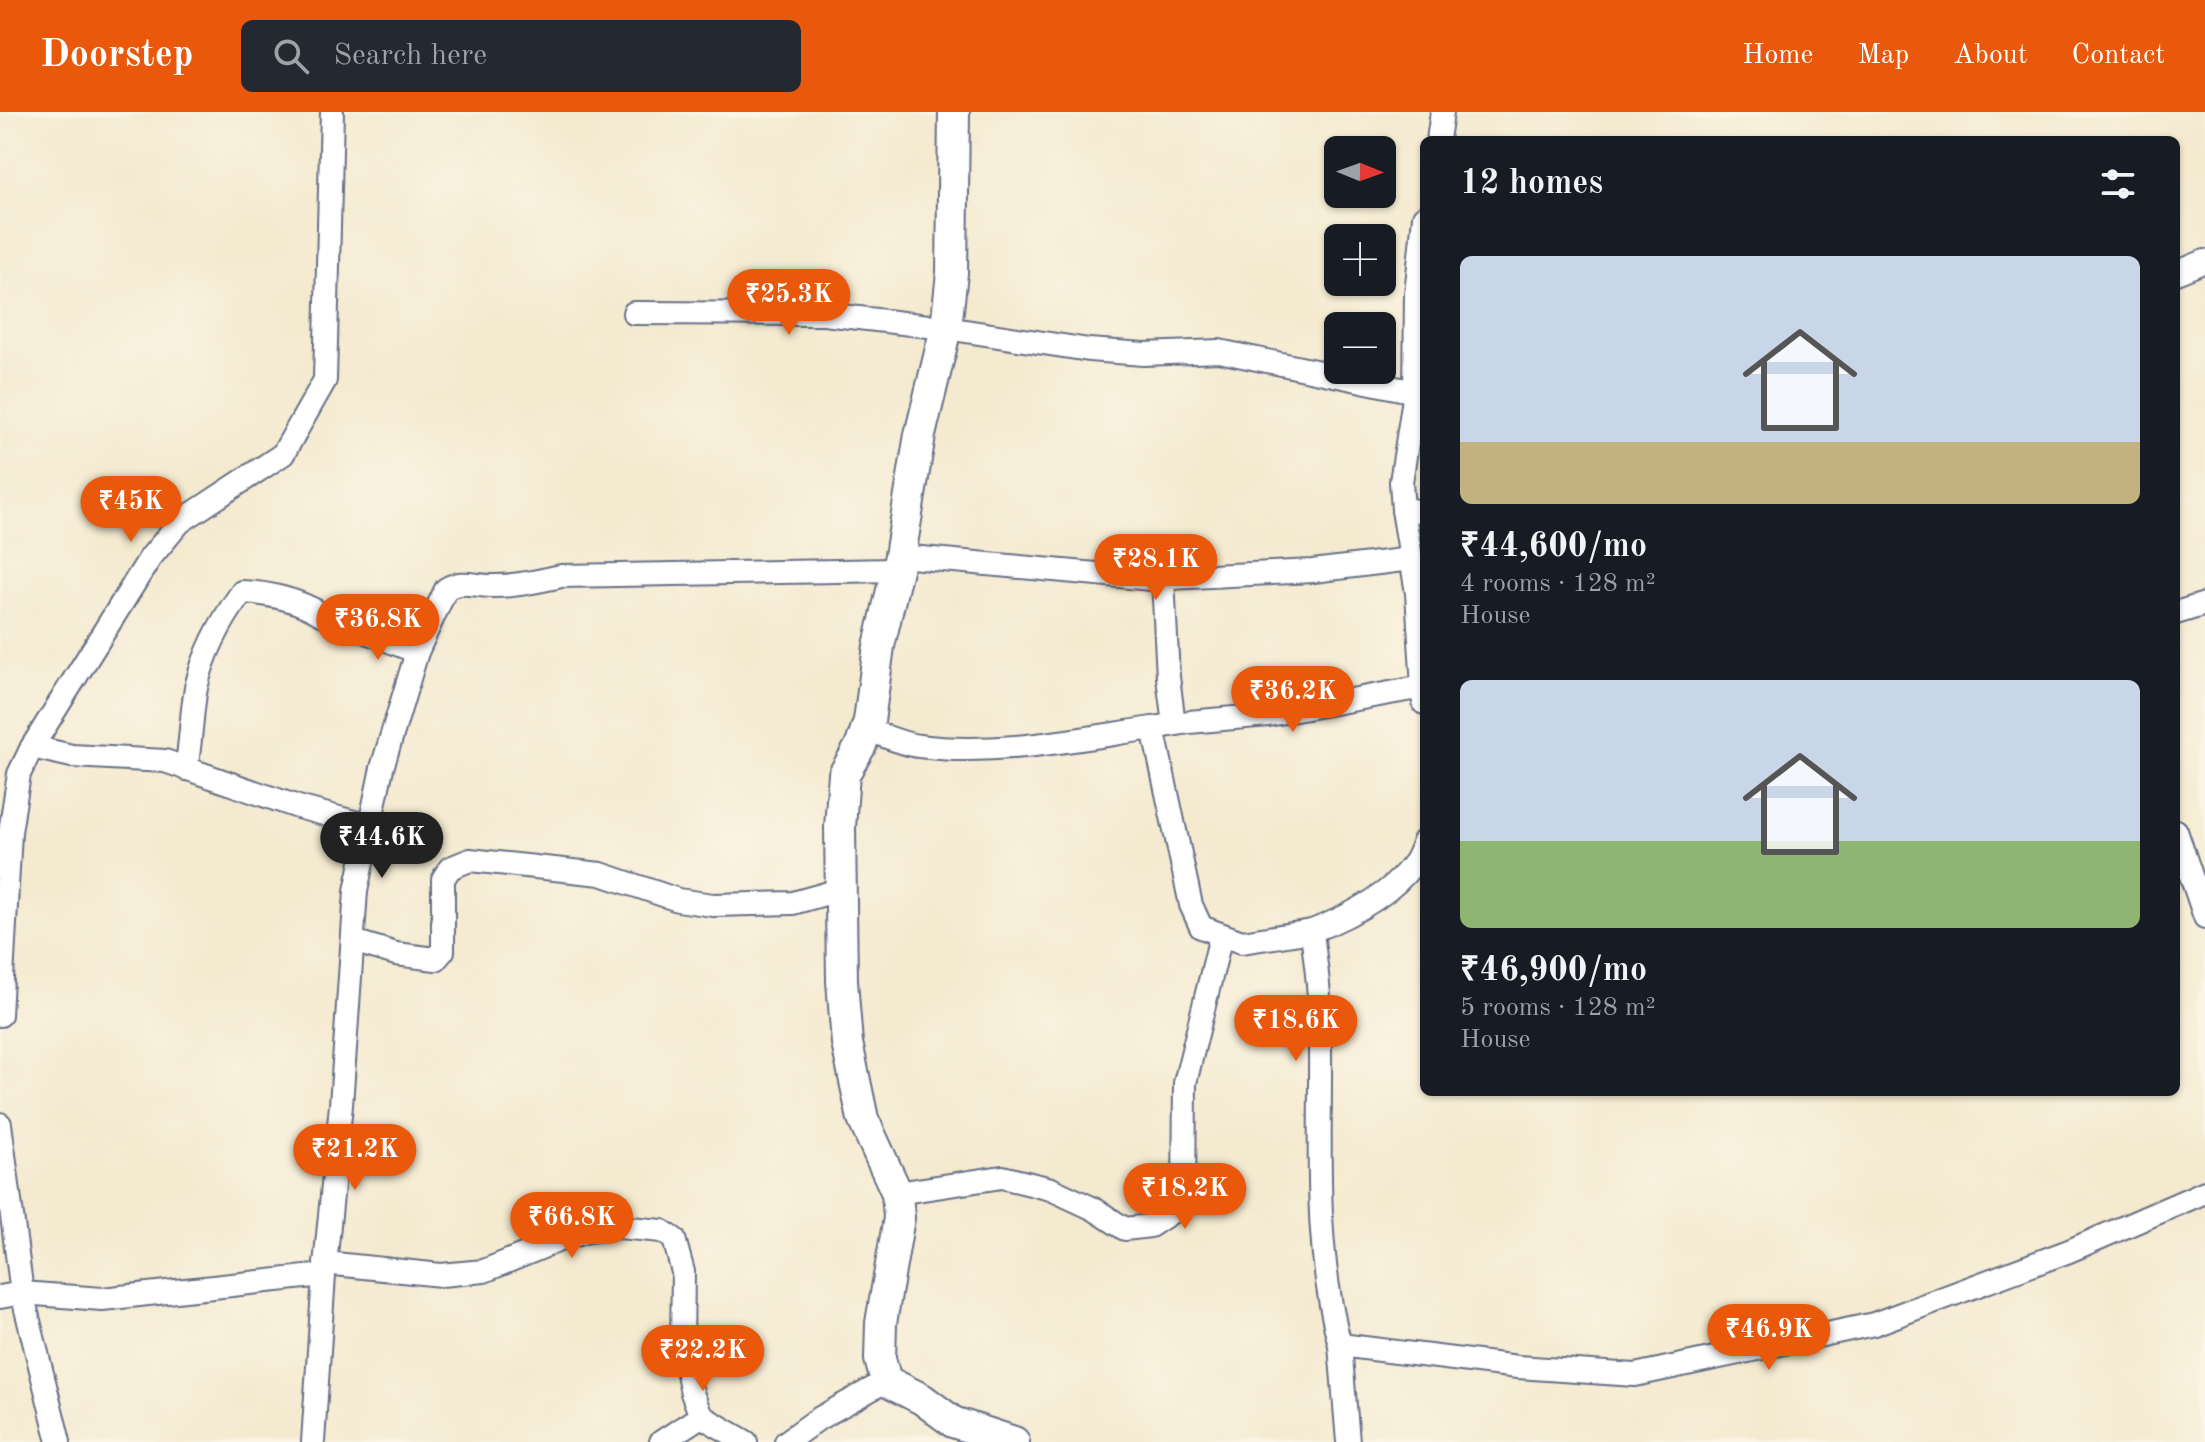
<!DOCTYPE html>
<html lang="en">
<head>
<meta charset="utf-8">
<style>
  :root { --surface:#171b24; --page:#242831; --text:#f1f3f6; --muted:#9ea1a6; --accent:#ea580c }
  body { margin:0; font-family:"Old Standard TT",serif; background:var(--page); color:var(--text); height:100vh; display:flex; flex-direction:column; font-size:30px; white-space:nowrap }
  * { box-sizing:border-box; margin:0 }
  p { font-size:26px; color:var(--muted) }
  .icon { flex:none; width:44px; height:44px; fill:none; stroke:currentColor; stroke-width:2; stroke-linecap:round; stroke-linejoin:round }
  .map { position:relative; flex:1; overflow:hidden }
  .panel { position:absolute; left:1420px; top:24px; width:760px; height:960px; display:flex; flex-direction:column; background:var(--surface); border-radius:12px; box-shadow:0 2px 6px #0004 }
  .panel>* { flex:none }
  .needle { width:52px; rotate:91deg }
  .buttons { position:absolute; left:1324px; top:24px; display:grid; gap:16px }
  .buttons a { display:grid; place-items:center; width:72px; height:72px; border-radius:12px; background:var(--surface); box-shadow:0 2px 6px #0004; font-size:40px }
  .price { position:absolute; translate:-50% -68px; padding:0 18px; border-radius:28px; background:var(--accent); color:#fff; font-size:26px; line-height:52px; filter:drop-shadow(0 2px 4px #0008) }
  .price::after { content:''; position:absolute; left:50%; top:48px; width:24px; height:18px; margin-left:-12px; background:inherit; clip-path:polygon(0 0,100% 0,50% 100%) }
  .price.on { background:#222; color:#fff }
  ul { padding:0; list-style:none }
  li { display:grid; align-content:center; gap:16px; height:424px; padding:0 40px }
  li span { display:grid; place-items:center; height:248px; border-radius:12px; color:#555 }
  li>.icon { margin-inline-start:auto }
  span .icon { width:144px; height:144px; fill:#fffc; stroke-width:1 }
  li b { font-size:34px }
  h2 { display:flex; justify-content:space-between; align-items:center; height:96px; padding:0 40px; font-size:34px }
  header { display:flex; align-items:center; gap:48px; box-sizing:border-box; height:112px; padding:0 40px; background:var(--accent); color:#fff }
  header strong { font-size:38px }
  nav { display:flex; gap:44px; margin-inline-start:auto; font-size:28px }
  .search { width:560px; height:72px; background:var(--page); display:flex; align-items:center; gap:20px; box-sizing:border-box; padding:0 28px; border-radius:12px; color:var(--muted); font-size:30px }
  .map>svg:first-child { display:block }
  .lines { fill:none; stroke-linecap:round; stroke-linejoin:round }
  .minor-casing { stroke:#677086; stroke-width:26 }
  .secondary-casing { stroke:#677086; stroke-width:34 }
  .minor { stroke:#fff; stroke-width:22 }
  .secondary { stroke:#fff; stroke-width:30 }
</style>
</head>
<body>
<header>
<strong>Doorstep</strong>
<div class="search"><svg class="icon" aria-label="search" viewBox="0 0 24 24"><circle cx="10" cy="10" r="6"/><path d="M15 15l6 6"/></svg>Search here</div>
<nav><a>Home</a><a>Map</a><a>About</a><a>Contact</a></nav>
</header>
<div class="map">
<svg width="2205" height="1330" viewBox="0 0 2205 1330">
  <rect width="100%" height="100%" fill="#fcf5e5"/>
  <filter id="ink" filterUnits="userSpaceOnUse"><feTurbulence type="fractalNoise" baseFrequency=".0125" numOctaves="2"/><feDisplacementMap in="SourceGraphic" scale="16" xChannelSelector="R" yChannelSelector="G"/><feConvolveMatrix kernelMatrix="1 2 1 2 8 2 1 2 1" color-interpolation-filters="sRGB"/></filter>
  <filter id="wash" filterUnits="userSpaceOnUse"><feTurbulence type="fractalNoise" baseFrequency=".006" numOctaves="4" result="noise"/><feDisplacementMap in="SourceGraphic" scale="32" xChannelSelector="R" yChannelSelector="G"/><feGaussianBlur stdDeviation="1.8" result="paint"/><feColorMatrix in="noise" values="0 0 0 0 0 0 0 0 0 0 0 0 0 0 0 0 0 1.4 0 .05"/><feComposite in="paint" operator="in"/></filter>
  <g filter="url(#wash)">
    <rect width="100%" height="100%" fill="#f4ead0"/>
  </g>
  <g filter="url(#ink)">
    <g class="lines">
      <defs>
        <g id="minor">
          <polyline points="1438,28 1442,0"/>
          <polyline points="1424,105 1416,182 1415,280 1401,370 1403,398 1417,481 1424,591"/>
          <polyline points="2176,161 2205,149"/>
          <polyline points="634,201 824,202 946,216 1089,238 1144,242 1219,239 1415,280"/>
          <polyline points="1403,398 1424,399"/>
          <polyline points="900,444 1151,467 1313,459 1411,447"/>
          <polyline points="1163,467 1168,565 1174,612"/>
          <polyline points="2176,501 2205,492"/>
          <polyline points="1153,616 1189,610 1268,603 1423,575"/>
          <path d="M 866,617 C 883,623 901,632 919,634 C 996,644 1076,627 1153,616 L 1191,793 L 1201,815 L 1242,830 L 1312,819"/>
          <polyline points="32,635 72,644 165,649 298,695 369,714"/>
          <path d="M 186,657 C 191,631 191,603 196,576 C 204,540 221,509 242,480 C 268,481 299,488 321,502 L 417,540 L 446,477 C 462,467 473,474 490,474 C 513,475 538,469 561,464 L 895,458"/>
          <polyline points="2176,719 2205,805"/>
          <polyline points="353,829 396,842 436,847 443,839 443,767 450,756 470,748 601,762 678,788 713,793 793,791 839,778"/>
          <polyline points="0,903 10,720 19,662 32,635 150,446 180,410 283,342 325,268 332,0"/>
          <polyline points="0,1012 22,1181 59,1330"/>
          <polyline points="897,1081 1002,1065 1051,1077 1094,1097 1125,1117 1150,1114 1173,1099 1184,1087 1185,971 1221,824"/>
          <polyline points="325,1151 441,1163 484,1159 557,1129 588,1119 619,1115 662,1119 674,1127 683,1160 682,1232 692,1281 701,1304"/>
          <polyline points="324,1163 341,993 356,779 382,656 417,540"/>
          <polyline points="0,1185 22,1181 102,1187 324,1163 313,1330"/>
          <path d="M 1340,1233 C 1309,1119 1324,1002 1319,886 C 1318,864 1314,841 1312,819 C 1348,805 1390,784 1413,752 C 1418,746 1421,736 1424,729"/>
          <polyline points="661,1330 701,1304 746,1330"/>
          <polyline points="786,1330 818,1307 886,1269"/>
          <polyline points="1348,1330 1340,1233 1518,1255 1635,1263 1874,1212 2069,1139 2205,1080"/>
        </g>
        <polyline id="secondary" points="954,0 952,161 946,216 920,323 900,444 879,534 869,609 861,633 844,662 840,715 842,869 847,931 863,1007 897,1081 899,1106 881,1211 880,1247 886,1269 922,1287 953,1310 1014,1330"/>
      </defs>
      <use href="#minor" class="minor-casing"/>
      <use href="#secondary" class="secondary-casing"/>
      <use href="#minor" class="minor"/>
      <use href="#secondary" class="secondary"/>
    </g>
  </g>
</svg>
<div class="buttons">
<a><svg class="needle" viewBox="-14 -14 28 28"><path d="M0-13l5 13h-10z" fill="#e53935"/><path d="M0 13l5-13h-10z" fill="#9ea1a6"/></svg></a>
<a>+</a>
<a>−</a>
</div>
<b class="price" style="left:789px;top:225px">₹25.3K</b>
<b class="price" style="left:131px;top:432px">₹45K</b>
<b class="price" style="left:1156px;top:490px">₹28.1K</b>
<b class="price" style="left:378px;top:550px">₹36.8K</b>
<b class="price" style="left:1293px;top:622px">₹36.2K</b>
<b class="price on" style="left:382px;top:768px">₹44.6K</b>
<b class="price" style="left:1296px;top:951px">₹18.6K</b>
<b class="price" style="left:355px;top:1080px">₹21.2K</b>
<b class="price" style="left:1185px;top:1119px">₹18.2K</b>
<b class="price" style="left:572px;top:1148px">₹66.8K</b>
<b class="price" style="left:1769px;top:1260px">₹46.9K</b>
<b class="price" style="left:703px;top:1281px">₹22.2K</b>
<section class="panel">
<h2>12 homes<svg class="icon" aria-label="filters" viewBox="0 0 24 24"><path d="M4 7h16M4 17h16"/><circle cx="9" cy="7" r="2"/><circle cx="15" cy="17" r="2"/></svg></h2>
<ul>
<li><span style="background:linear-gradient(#c9d6e8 75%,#c2b280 0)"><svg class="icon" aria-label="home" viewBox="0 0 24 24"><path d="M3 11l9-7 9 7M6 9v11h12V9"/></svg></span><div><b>₹44,600/mo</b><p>4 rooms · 128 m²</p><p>House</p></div></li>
<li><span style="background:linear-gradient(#c9d6e8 65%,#8fb573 0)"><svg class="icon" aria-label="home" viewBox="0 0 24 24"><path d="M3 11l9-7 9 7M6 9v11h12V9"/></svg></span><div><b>₹46,900/mo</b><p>5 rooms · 128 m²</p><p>House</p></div></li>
</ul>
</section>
</div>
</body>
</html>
